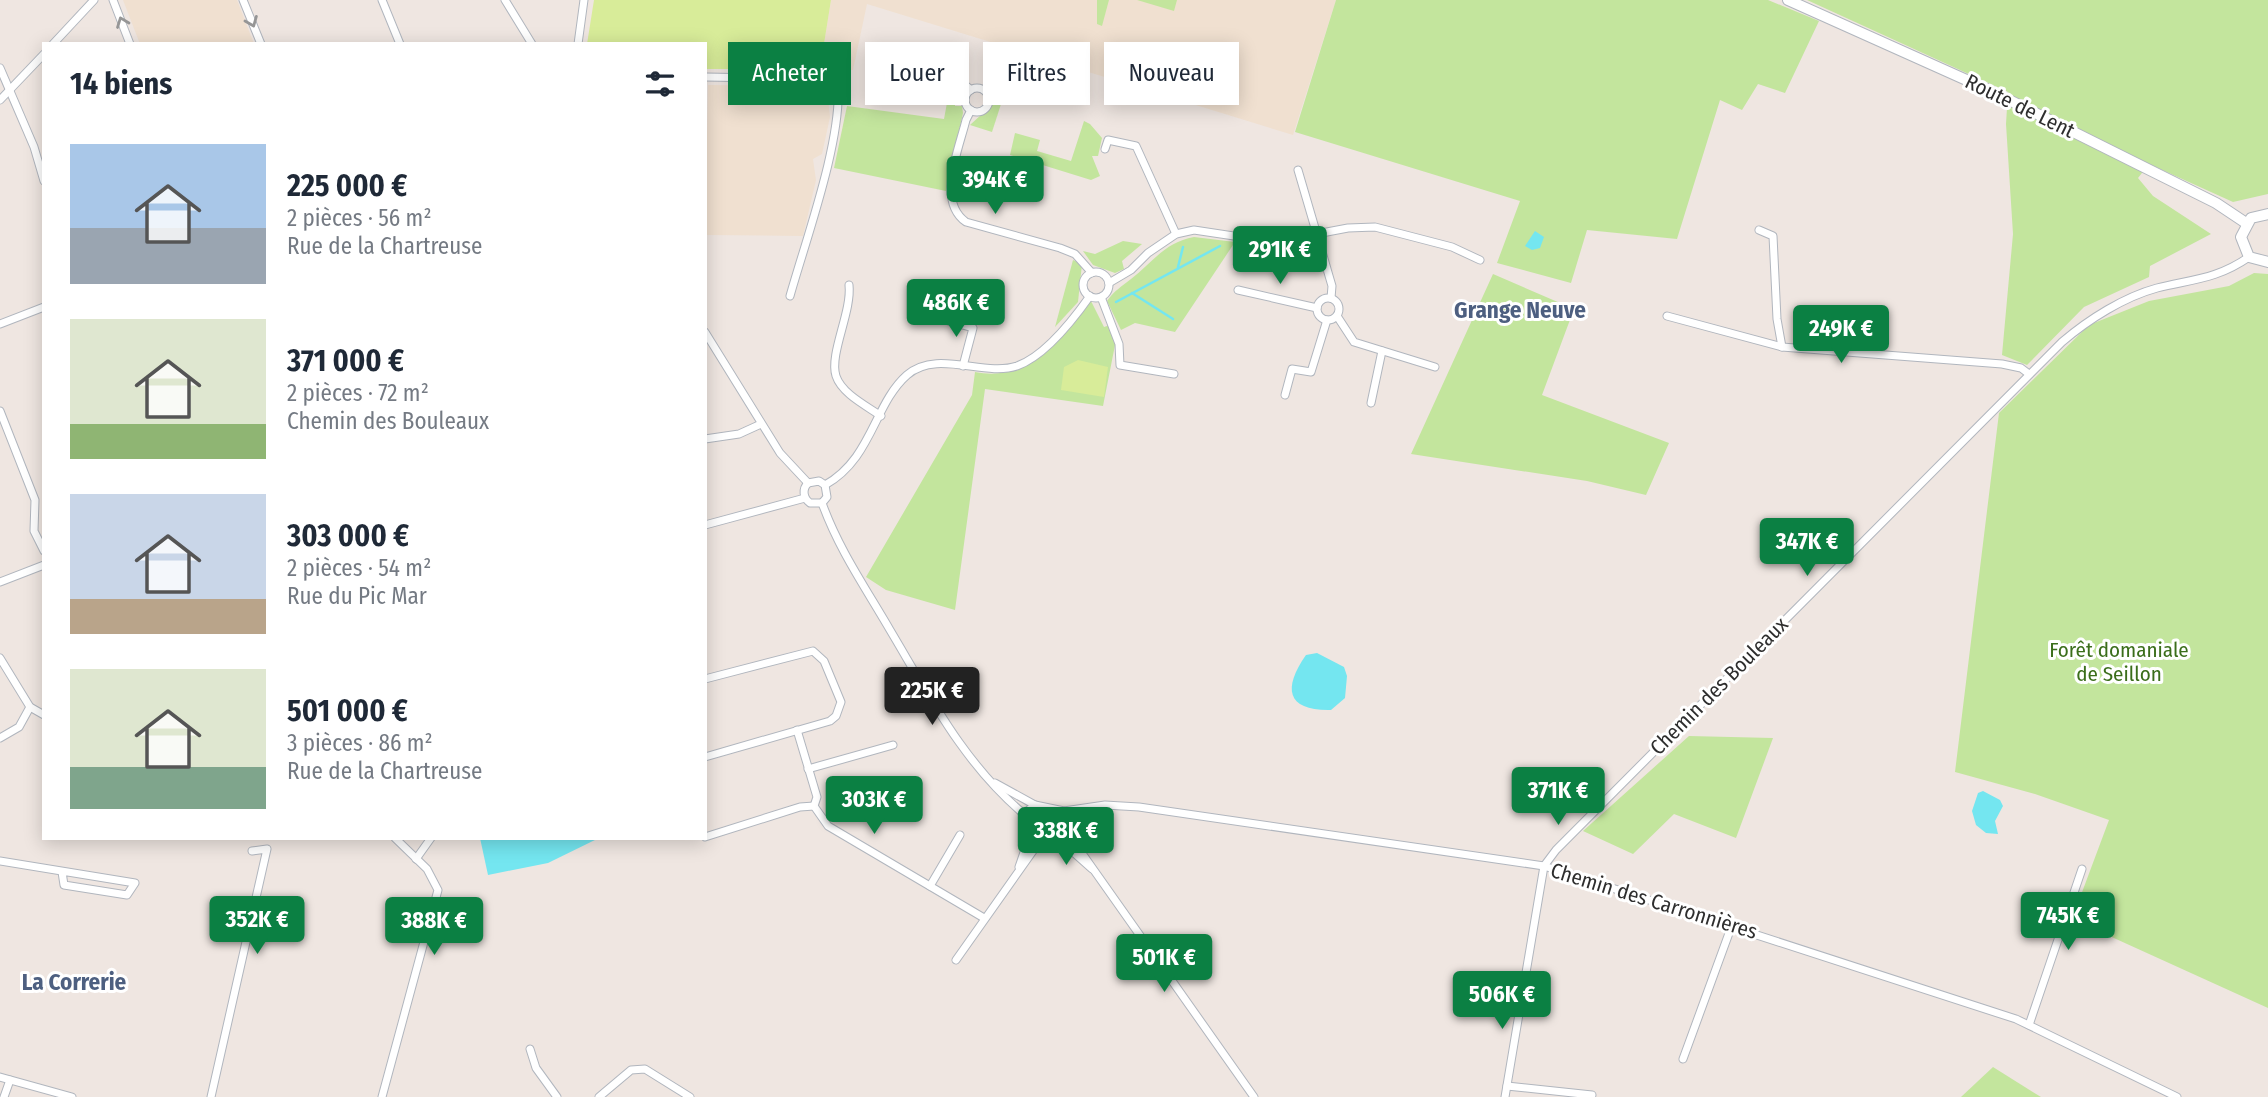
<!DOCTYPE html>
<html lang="fr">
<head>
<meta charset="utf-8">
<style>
  :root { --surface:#fff; --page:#f2f2f3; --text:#1f2937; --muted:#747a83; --accent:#0b8043 }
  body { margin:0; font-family:"Fira Sans Condensed",sans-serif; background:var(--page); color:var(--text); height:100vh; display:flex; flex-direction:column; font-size:26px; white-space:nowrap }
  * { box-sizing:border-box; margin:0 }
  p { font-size:23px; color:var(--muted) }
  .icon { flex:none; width:38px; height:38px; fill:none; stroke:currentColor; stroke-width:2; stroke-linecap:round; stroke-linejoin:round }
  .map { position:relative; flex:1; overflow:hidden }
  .panel { position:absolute; left:42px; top:42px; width:665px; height:798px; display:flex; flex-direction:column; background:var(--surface); border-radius:0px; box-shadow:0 4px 18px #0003 }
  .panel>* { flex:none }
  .guide { position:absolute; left:728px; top:42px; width:665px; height:63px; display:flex; gap:14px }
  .price { position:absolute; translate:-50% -60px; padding:0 16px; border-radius:7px; background:var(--accent); color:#fff; font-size:23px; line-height:46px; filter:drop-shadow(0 2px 4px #0008) }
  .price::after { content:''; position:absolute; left:50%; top:42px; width:21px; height:16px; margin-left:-10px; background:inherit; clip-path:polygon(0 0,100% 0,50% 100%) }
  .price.active { background:#222; color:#fff }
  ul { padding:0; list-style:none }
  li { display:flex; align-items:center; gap:21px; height:175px; padding:0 28px }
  li span { display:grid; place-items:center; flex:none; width:196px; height:140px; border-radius:0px; color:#555 }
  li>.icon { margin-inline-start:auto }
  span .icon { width:84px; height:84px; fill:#fffc; stroke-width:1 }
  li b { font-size:30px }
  h2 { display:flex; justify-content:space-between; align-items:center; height:84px; padding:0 28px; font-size:30px }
  .chip { padding:0 24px; border-radius:0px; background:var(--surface); box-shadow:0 4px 18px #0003; font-size:24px; line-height:63px }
  .chip.active { background:var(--accent); color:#fff }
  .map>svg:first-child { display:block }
  .education { fill:#f0e0d0 }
  .green { fill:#c3e59d }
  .pitch { fill:#d8ec99 }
  .water { fill:#74e6f0 }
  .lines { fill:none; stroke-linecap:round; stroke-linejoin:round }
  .stream { stroke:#74e6f0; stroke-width:2.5 }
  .street-casing { stroke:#b1b6be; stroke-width:9 }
  .secondary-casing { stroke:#b1b6be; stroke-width:12 }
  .street { stroke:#fff; stroke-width:7 }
  .secondary { stroke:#fff; stroke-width:10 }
  .oneway { stroke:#969696 }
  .labels { text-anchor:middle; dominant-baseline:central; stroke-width:6; stroke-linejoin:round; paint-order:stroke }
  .street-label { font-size:21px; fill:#2e2e2e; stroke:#fff }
  .park-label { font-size:21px; fill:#3b6e1b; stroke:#fff }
  .neighbourhood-label { font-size:23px; font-weight:bold; fill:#4d5f80; stroke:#fff }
</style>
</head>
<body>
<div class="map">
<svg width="2268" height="1097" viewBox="0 0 2268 1097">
  <rect width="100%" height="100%" fill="#efe6e1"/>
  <g class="education">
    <polygon points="123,0 237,0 254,44 140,44"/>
    <polygon points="831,0 1336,0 1293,135 867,4 853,70 820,69"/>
    <polygon points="708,85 821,86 830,90 835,98 828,99 830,117 822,154 813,159 816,180 803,236 705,235"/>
  </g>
  <g class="green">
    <polygon points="1097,0 1109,0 1102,26 1097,24"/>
    <polygon points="1137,0 1177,0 1174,11"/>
    <polygon points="1336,0 1768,0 1819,21 1785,93 1758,84 1742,110 1720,100 1677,239 1587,230 1571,283 1497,263 1520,201 1295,132"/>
    <polygon points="1807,0 2268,0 2268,194 2233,202 2149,164 2138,178 2153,196 2211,234 2150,266 2149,277 2084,307 2027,365 2002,355 2013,234 2006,124 2008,92"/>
    <polygon points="951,81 961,91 962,99 955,99 955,106 962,106 963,113 946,191 834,168 847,106 944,119"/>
    <polygon points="1002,101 992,132 970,125 994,103"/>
    <polygon points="1084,121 1090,124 1102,138 1098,156 1092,156 1100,176 1091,180 1010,155 1015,133 1040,140 1037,151 1071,161"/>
    <path d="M 1194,237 L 1235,242 L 1175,332 L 1135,323 L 1121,330 L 1107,301 C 1115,290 1121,287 1131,279 C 1153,262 1165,242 1194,237 Z"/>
    <polygon points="1123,241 1142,244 1122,261 1124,269 1115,273 1093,265 1083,251 1095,254"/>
    <polygon points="1073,260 1082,264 1078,302 1055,327"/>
    <polygon points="2254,273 2268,274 2268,1008 2072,919 2109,820 2035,794 1955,772 1999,413 2089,325 2149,301 2229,286"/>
    <polygon points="1493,274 1574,309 1542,395 1669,443 1646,495 1587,481 1411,454"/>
    <path d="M 1091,301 L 1104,327 L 1110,325 L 1116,340 L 1103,406 L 985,389 L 955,610 L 886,590 L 866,577 L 972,395 L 975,372 C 1030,383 1059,338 1091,301 Z"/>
    <polygon points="1689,736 1773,738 1736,838 1674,814 1633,854 1583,831"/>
    <polygon points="1036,816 1057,819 1059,824 1054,827 1036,824"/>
    <polygon points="1993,1067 2041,1097 1961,1097"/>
  </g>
  <g class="pitch">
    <polygon points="594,0 831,0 820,69 705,69 705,44 587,44"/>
    <polygon points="1078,360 1108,367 1104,397 1061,390 1064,367"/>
  </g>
  <g class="water">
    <polygon points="1535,231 1544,237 1540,248 1532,250 1525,246"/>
    <path d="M 1317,653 L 1344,667 L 1347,676 L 1345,698 L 1331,710 C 1287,711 1282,689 1306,655 Z"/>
    <polygon points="1983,791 2000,800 2003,806 1995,821 1998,834 1986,833 1976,825 1972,811 1978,793"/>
    <polygon points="480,838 599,838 548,863 488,875"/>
  </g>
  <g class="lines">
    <g class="stream">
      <polyline points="1178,267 1183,247"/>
      <polyline points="1132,293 1173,319"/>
      <polyline points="1116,302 1220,246"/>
    </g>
    <defs>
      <g id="street">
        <polyline points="113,0 130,44"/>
        <polyline points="243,0 261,44"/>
        <polyline points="382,0 400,44"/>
        <polyline points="505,0 532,44"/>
        <polyline points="53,44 94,0"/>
        <polyline points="578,44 584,0"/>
        <polyline points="0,68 34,147 44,181"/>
        <polyline points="899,68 958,79 971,90"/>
        <path d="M 705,77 L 825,79 L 838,84 C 842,141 806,239 790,296"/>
        <circle cx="977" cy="100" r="12"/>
        <polyline points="988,95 1000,94"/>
        <polyline points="0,100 44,54"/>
        <path d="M 971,110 L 966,120 C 959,149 936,201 966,222 L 1060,248 L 1075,254 L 1092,273"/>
        <polyline points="1105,149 1108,140 1136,146 1176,234"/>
        <polyline points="1298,170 1332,286 1331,298"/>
        <polyline points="1759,230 1773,236 1777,319 1782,347"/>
        <circle cx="1096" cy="285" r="13"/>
        <polyline points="1109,283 1131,270 1148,253 1176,234 1194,230 1274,242 1348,228 1375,227 1452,247 1480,260"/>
        <path d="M 849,285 C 852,312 829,354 836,376 C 842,394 867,406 881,416"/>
        <polyline points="1238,290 1317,308"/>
        <polyline points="1101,297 1119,344 1120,365 1174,374"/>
        <circle cx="1328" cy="309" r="11"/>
        <polyline points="1337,316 1354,342 1435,367"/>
        <polyline points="1667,316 1782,347 2002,364 2021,368 2029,374"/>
        <polyline points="938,318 973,328 963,366"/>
        <polyline points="0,324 44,307"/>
        <polyline points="705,332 780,453 808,483"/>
        <polyline points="1285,395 1292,369 1311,372 1327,320"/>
        <polyline points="1371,403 1382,351"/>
        <polyline points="0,411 35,500 34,531 44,551"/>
        <polyline points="705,439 739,434 761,424"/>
        <polyline points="808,483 819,481 825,485 827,497 822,503"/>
        <path d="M 808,483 C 802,489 803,498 810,503 L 822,503"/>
        <path d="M 825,485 C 872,459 874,404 907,375 C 937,349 983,377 1017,366 C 1045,356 1073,320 1090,296"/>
        <path d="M 822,503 C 839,550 865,587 890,630 C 930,697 964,764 1025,815"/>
        <polyline points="705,525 805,498"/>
        <polyline points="0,582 44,565"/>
        <polyline points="0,658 30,707 44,715"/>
        <polyline points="705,679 813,651 824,661 841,702 836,716 830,721 705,757"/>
        <polyline points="797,730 817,797 814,806 828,826 984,918"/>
        <polyline points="0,738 19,727 30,707"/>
        <polyline points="808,769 893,745"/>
        <polyline points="995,783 1035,805"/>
        <polygon points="1035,805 1064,811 1072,820 1070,830 1057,836 1031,832 1024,820 1026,812"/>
        <polyline points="1064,811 1105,805 1139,807 1544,866 2016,1019 2177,1097"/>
        <polyline points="1072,820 1097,809"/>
        <polyline points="1067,832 1254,1097"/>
        <polyline points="1055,836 1092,869"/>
        <polyline points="705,837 800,807 814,806"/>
        <polyline points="416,859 431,838"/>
        <polyline points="0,861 135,883 127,895 64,885 62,872"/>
        <polyline points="1019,867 1031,832"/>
        <polyline points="930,886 960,835"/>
        <polyline points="956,960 1045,834"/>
        <polyline points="2029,1025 2082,869"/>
        <polyline points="530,1049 536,1068 557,1097"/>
        <polyline points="1683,1059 1732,925"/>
        <polyline points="0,1077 72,1097"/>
        <polyline points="1507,1086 1592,1095"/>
        <polyline points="4,1097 10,1080"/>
        <polyline points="211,1097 267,849 252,851"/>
        <polyline points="382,1097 438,890 427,869 395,838"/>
        <polyline points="599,1097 631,1070 645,1069 690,1097"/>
        <path d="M 1505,1097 L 1544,866 L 1556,850 L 2062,342 C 2089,319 2124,297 2157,288 C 2194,279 2217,279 2249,257"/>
      </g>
      <g id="secondary">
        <polyline points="1788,0 1991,91 2216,203 2246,223"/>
        <polyline points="2268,214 2251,218 2241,237 2249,257 2268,262"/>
      </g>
    </defs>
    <use href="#street" class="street-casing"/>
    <use href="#secondary" class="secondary-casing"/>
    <use href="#street" class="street"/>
    <use href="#secondary" class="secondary"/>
  </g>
  <defs><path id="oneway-chevron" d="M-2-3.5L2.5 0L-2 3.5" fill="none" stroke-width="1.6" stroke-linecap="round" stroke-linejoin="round" transform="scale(1.75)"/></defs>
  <g class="oneway">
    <use href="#oneway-chevron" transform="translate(122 22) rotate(-111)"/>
    <use href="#oneway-chevron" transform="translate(252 22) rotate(68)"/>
  </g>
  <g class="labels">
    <g class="street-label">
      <text transform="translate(2020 106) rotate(26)">Route de Lent</text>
      <text transform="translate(1719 686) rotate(-45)">Chemin des Bouleaux</text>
      <text transform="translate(1654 901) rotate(17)">Chemin des Carronnières</text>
    </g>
    <g class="park-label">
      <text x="2119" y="650">Forêt domaniale<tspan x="2119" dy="24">de Seillon</tspan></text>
    </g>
    <g class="neighbourhood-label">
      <text x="1520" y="310">Grange Neuve</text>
      <text x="74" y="982">La Correrie</text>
    </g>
  </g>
</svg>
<b class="price" style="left:995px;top:216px">394K €</b>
<b class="price" style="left:1280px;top:286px">291K €</b>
<b class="price" style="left:956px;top:339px">486K €</b>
<b class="price" style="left:1841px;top:365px">249K €</b>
<b class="price" style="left:1807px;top:578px">347K €</b>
<b class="price active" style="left:932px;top:727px">225K €</b>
<b class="price" style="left:1558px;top:827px">371K €</b>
<b class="price" style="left:874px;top:836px">303K €</b>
<b class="price" style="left:1066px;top:867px">338K €</b>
<b class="price" style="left:2068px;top:952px">745K €</b>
<b class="price" style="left:257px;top:956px">352K €</b>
<b class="price" style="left:434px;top:957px">388K €</b>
<b class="price" style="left:1164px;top:994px">501K €</b>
<b class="price" style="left:1502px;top:1031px">506K €</b>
<div class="guide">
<a class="chip active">Acheter</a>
<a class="chip">Louer</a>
<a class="chip">Filtres</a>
<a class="chip">Nouveau</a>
</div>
<section class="panel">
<h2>14 biens<svg class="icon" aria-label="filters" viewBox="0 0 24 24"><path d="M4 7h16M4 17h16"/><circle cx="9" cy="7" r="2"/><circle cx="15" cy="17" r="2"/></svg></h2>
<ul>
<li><span style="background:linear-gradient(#a9c7e8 60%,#9aa5b1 0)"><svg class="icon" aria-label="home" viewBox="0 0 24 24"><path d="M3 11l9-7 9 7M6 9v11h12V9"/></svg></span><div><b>225 000 €</b><p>2 pièces · 56 m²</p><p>Rue de la Chartreuse</p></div></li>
<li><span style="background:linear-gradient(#dfe7d0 75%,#8fb573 0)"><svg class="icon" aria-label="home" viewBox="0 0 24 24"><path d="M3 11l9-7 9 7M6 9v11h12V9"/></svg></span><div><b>371 000 €</b><p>2 pièces · 72 m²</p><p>Chemin des Bouleaux</p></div></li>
<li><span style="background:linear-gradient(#c9d6e8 75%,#b9a48a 0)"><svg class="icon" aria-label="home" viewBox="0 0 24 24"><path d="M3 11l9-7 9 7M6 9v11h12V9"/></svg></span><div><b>303 000 €</b><p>2 pièces · 54 m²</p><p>Rue du Pic Mar</p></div></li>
<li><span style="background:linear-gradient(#dfe7d0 70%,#7fa58c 0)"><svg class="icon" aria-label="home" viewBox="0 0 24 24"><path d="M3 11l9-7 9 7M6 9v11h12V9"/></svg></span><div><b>501 000 €</b><p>3 pièces · 86 m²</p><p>Rue de la Chartreuse</p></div></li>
</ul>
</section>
</div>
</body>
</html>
